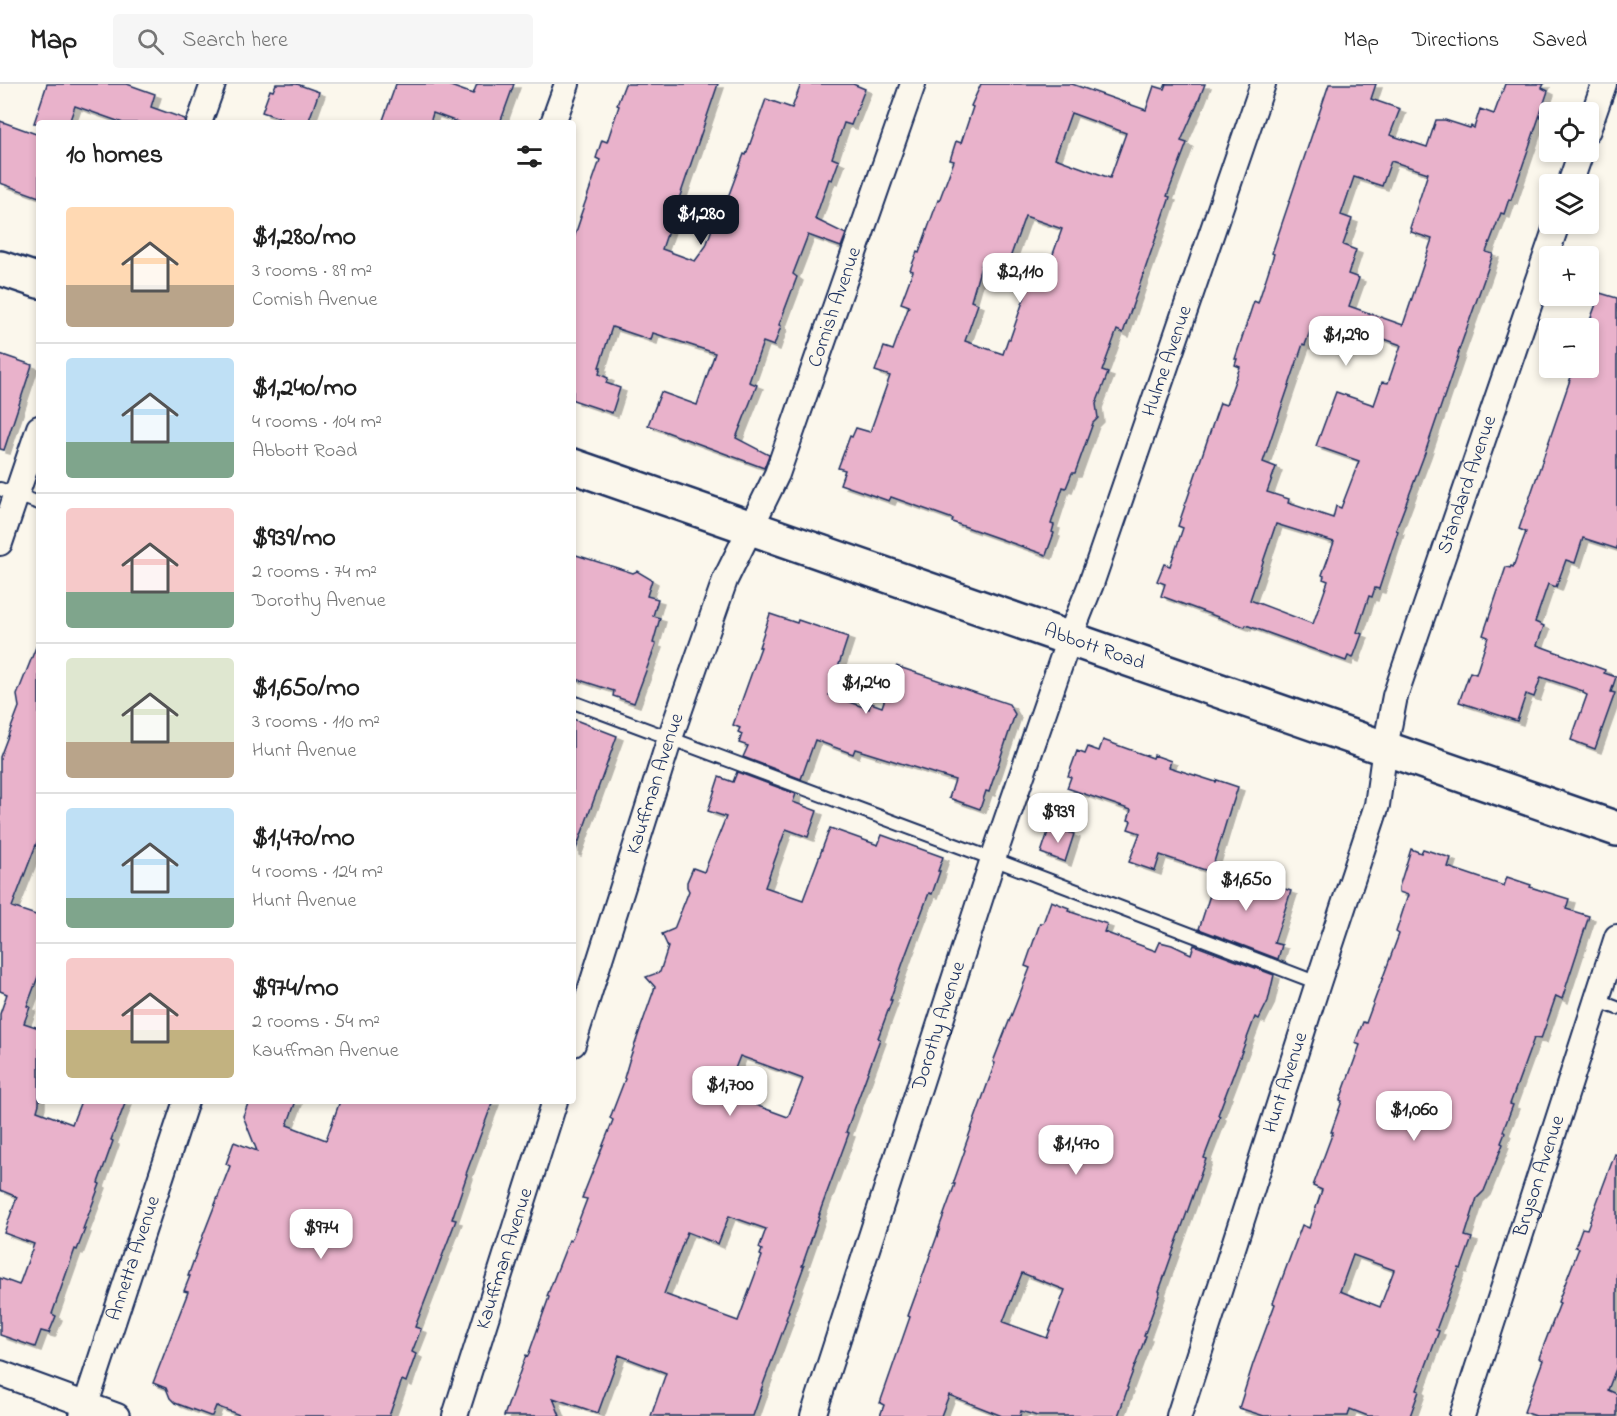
<!DOCTYPE html>
<html lang="en">
<head>
<meta charset="utf-8">
<style>
  :root { --surface:#fff; --page:#f6f6f6; --text:#222; --muted:#767676; --line:#e0e0e0; --accent:#111827 }
  body { margin:0; font-family:"Indie Flower",sans-serif; background:var(--page); color:var(--text); height:100vh; display:flex; flex-direction:column; font-size:22px; white-space:nowrap }
  * { box-sizing:border-box; margin:0 }
  p { font-size:20px; color:var(--muted) }
  .icon { flex:none; width:33px; height:33px; fill:none; stroke:currentColor; stroke-width:2; stroke-linecap:round; stroke-linejoin:round }
  .map { position:relative; flex:1; overflow:hidden }
  .drawer { position:absolute; left:36px; top:36px; width:540px; height:984px; display:flex; flex-direction:column; background:var(--surface); border-radius:6px; box-shadow:0 3px 9px #0003 }
  .drawer>* { flex:none }
  .tools { position:absolute; left:1539px; top:18px; display:grid; gap:12px }
  .tools a { display:grid; place-items:center; width:60px; height:60px; border-radius:6px; background:var(--surface); box-shadow:0 3px 9px #0003; font-size:30px }
  .price { position:absolute; translate:-50% -51px; padding:0 14px; border-radius:12px; background:#fff; color:#222; font-size:20px; line-height:39px; filter:drop-shadow(0 2px 3px #0008) }
  .price::after { content:''; position:absolute; left:50%; top:36px; width:18px; height:14px; margin-left:-9px; background:inherit; clip-path:polygon(0 0,100% 0,50% 100%) }
  .price.selected { background:var(--accent); color:#fff }
  ul { padding:0; list-style:none }
  li { display:flex; align-items:center; gap:18px; height:150px; padding:0 30px }
  li+li { border-top:2px solid var(--line) }
  li span { display:grid; place-items:center; flex:none; width:168px; height:120px; border-radius:6px; color:#555 }
  li>.icon { margin-inline-start:auto }
  span .icon { width:72px; height:72px; fill:#fffc; stroke-width:1 }
  li b { font-size:26px }
  h2 { display:flex; justify-content:space-between; align-items:center; height:72px; padding:0 30px; font-size:26px }
  header { display:flex; align-items:center; gap:36px; box-sizing:border-box; height:84px; padding:0 30px; background:var(--surface); border-bottom:2px solid var(--line) }
  header strong { font-size:28px }
  nav { display:flex; gap:33px; margin-inline-start:auto; font-size:21px }
  .search { width:420px; height:54px; background:var(--page); display:flex; align-items:center; gap:15px; box-sizing:border-box; padding:0 21px; border-radius:6px; color:var(--muted); font-size:22px }
  .map>svg:first-child { display:block }
  .building { fill:#e9b2cb; stroke:#1b2f5e; stroke-width:1.5; fill-rule:evenodd; filter:url(#shadow) }
  .lines { fill:none; stroke-linecap:round; stroke-linejoin:round }
  .lane-casing { stroke:#1b2f5e; stroke-width:16 }
  .street-casing { stroke:#1b2f5e; stroke-width:28 }
  .secondary-casing { stroke:#1b2f5e; stroke-width:38 }
  .lane { stroke:#fbf7ec; stroke-width:12 }
  .street { stroke:#fbf7ec; stroke-width:24 }
  .secondary { stroke:#fbf7ec; stroke-width:33 }
  .labels { text-anchor:middle; dominant-baseline:central; stroke-width:6; stroke-linejoin:round; paint-order:stroke }
  .street-label { font-size:20px; fill:#1b2f5e; stroke:#fbf7ec }
</style>
</head>
<body>
<header>
<strong>Map</strong>
<div class="search"><svg class="icon" aria-label="search" viewBox="0 0 24 24"><circle cx="10" cy="10" r="6"/><path d="M15 15l6 6"/></svg>Search here</div>
<nav><a>Map</a><a>Directions</a><a>Saved</a></nav>
</header>
<div class="map">
<svg width="1617" height="1332" viewBox="0 0 1617 1332">
  <defs>
    <filter id="shadow"><feDropShadow dx="6" dy="4" stdDeviation="0" flood-color="#0004"/></filter>
  </defs>
  <rect width="100%" height="100%" fill="#fbf7ec"/>
  <filter id="ink" filterUnits="userSpaceOnUse"><feTurbulence type="fractalNoise" baseFrequency=".0167" numOctaves="2"/><feDisplacementMap in="SourceGraphic" scale="12" xChannelSelector="R" yChannelSelector="G"/><feConvolveMatrix kernelMatrix="1 2 1 2 8 2 1 2 1" color-interpolation-filters="sRGB"/></filter>
  <g filter="url(#ink)">
    <g class="building">
      <polygon points="47,0 127,0 155,10 151,23 185,35 185,39 123,39 75,22 69,39 34,39"/>
      <polygon points="276,0 297,0 319,8 308,39 294,39 262,28 270,6 273,7"/>
      <polygon points="396,0 445,0 473,10 477,0 514,0 500,39 460,39 433,29 430,39 382,39"/>
      <polygon points="625,0 718,0 662,165 695,177 706,162 720,122 724,124 744,70 746,71 766,15 792,24 801,0 853,0 865,5 851,41 844,39 832,74 839,77 832,96 829,95 815,135 846,150 841,163 808,151 793,190 797,193 779,241 781,242 774,262 763,258 749,298 757,301 736,354 769,371 764,384 648,341 661,308 697,321 715,269 653,249 651,256 612,243 599,283 601,283 599,290 608,294 606,299 620,304 612,329 573,316 573,157 581,133 580,133 600,76 596,74 602,56 607,58 619,22 617,21"/>
      <path d="M 981,0 L 1072,0 L 1146,26 L 1154,2 L 1164,5 L 1166,0 L 1205,0 L 1198,18 L 1181,57 L 1187,59 L 1167,112 L 1170,113 L 1123,249 L 1117,246 L 1102,287 L 1108,289 L 1096,320 L 1098,334 L 1093,339 L 1075,389 L 1072,389 L 1066,404 L 1063,403 L 1051,440 L 1054,441 L 1052,448 L 1054,449 L 1046,471 L 952,438 L 953,435 L 891,413 L 889,417 L 840,400 L 845,386 L 838,384 L 850,352 L 852,353 L 856,344 L 870,348 L 890,292 L 875,287 L 884,263 L 893,266 L 909,222 L 901,219 L 913,187 L 910,186 L 917,168 L 919,169 L 938,116 L 939,117 L 954,77 L 950,76 L 956,57 L 961,59 L 973,23 L 971,22 ZM 1071,29 L 1126,49 L 1110,94 L 1055,74 ZM 1025,132 L 1062,145 L 1048,184 L 1036,180 L 1010,255 L 1008,255 L 1003,270 L 965,257 L 978,220 L 971,217 L 982,179 L 1005,188 Z"/>
      <path d="M 1329,0 L 1376,0 L 1371,15 L 1400,25 L 1390,51 L 1427,63 L 1436,36 L 1445,36 L 1470,44 L 1471,42 L 1474,44 L 1480,25 L 1494,30 L 1505,0 L 1544,0 L 1542,4 L 1548,7 L 1511,116 L 1509,115 L 1504,130 L 1501,129 L 1486,168 L 1493,170 L 1458,269 L 1459,269 L 1425,369 L 1396,446 L 1398,447 L 1379,505 L 1375,504 L 1372,513 L 1369,512 L 1357,548 L 1362,550 L 1353,574 L 1348,572 L 1346,577 L 1246,541 L 1245,543 L 1161,512 L 1165,500 L 1157,497 L 1164,480 L 1170,482 L 1183,444 L 1178,442 L 1220,319 L 1226,321 L 1240,283 L 1235,281 L 1237,275 L 1235,275 L 1254,217 L 1258,219 L 1274,170 L 1272,169 ZM 1391,77 L 1428,89 L 1410,144 L 1412,145 L 1411,148 L 1432,155 L 1403,241 L 1349,222 L 1359,194 L 1348,190 L 1356,166 L 1343,161 L 1352,135 L 1341,131 L 1354,93 L 1382,102 ZM 1314,237 L 1352,250 L 1354,244 L 1401,261 L 1388,299 L 1382,298 L 1374,321 L 1336,308 L 1316,362 L 1359,377 L 1341,424 L 1336,422 L 1333,434 L 1288,419 L 1289,415 L 1267,408 L 1276,383 L 1263,378 L 1303,260 L 1305,261 ZM 1276,440 L 1334,458 L 1322,491 L 1324,492 L 1323,495 L 1328,497 L 1313,540 L 1250,516 Z"/>
      <polygon points="0,37 39,51 39,113 0,99"/>
      <polygon points="1600,209 1617,214 1617,465 1583,454 1575,479 1566,476 1556,503 1548,500 1535,538 1544,542 1537,561 1605,586 1604,589 1616,593 1611,608 1615,609 1595,665 1571,656 1587,611 1583,609 1583,607 1541,593 1534,613 1526,610 1517,637 1459,618 1470,588 1476,590 1488,553 1483,551 1506,483 1510,484 1511,482 1513,483 1526,448 1519,445 1574,284 1588,284 1588,242"/>
      <polygon points="0,270 32,281 4,366 0,365"/>
      <polygon points="573,470 633,489 637,487 652,496 647,512 658,515 653,532 660,534 653,559 656,560 634,619 613,612 614,607 573,594"/>
      <polygon points="770,530 797,539 798,536 848,553 829,611 869,625 871,619 882,623 896,582 1009,620 1015,630 989,708 986,707 980,725 949,714 955,696 855,665 853,670 815,656 801,695 743,673 748,662 739,659 742,650 738,648 740,644 733,641 761,563 759,563"/>
      <polygon points="38,558 39,558 39,753 12,823 39,832 39,890 27,922 30,923 24,939 39,944 39,1020 37,1027 72,1040 81,1017 126,1017 111,1056 113,1057 98,1099 100,1100 83,1145 85,1145 77,1166 75,1165 52,1230 56,1232 49,1249 41,1247 35,1263 0,1251 0,1194 19,1201 34,1160 4,1149 17,1113 0,1106 0,930 7,910 0,907 0,673 19,623 17,611"/>
      <polygon points="573,635 617,652 575,768 573,767"/>
      <polygon points="1103,656 1153,674 1154,671 1171,677 1169,683 1216,698 1217,696 1238,703 1232,722 1231,722 1211,788 1160,771 1155,787 1129,778 1140,749 1128,745 1131,737 1128,736 1131,726 1067,704 1071,693 1068,692 1077,667 1085,670 1088,663 1099,667"/>
      <path d="M 737,688 L 796,710 L 793,718 L 817,727 L 808,753 L 786,745 L 765,803 L 803,816 L 830,744 L 878,761 L 882,751 L 943,773 L 938,787 L 940,787 L 932,810 L 929,809 L 906,870 L 890,916 L 892,916 L 878,954 L 880,955 L 846,1048 L 849,1049 L 819,1130 L 820,1130 L 802,1182 L 804,1182 L 788,1226 L 789,1227 L 786,1235 L 787,1236 L 761,1306 L 762,1306 L 753,1332 L 651,1332 L 666,1289 L 619,1271 L 598,1329 L 553,1314 L 560,1332 L 504,1332 L 526,1271 L 528,1272 L 549,1213 L 547,1212 L 569,1156 L 571,1157 L 587,1115 L 582,1114 L 613,1036 L 610,1034 L 625,995 L 624,994 L 629,977 L 655,903 L 646,893 L 660,888 L 668,863 L 662,850 L 674,845 L 689,807 L 687,803 L 687,798 L 693,784 L 704,788 L 726,733 L 708,727 L 719,693 L 733,698 ZM 740,972 L 803,995 L 788,1033 L 725,1010 ZM 729,1132 L 766,1145 L 759,1164 L 762,1166 L 760,1171 L 762,1172 L 738,1237 L 664,1210 L 687,1148 L 718,1160 Z"/>
      <polygon points="1050,742 1074,750 1065,778 1041,769"/>
      <path d="M 1411,765 L 1421,769 L 1423,765 L 1451,774 L 1448,783 L 1504,802 L 1507,793 L 1531,801 L 1530,803 L 1569,815 L 1566,825 L 1589,832 L 1562,915 L 1556,912 L 1541,955 L 1534,954 L 1510,1020 L 1513,1021 L 1503,1047 L 1505,1049 L 1501,1059 L 1503,1060 L 1484,1107 L 1477,1114 L 1465,1152 L 1472,1154 L 1461,1185 L 1459,1184 L 1436,1246 L 1439,1247 L 1417,1306 L 1419,1307 L 1410,1332 L 1368,1332 L 1350,1325 L 1348,1332 L 1264,1332 L 1239,1324 L 1253,1280 L 1275,1220 L 1273,1219 L 1302,1141 L 1309,1144 L 1322,1106 L 1313,1102 L 1333,1048 L 1331,1048 L 1342,1017 L 1340,1016 L 1360,961 L 1355,959 L 1363,938 L 1366,939 L 1399,850 L 1396,848 L 1408,811 L 1399,808 L 1399,803 ZM 1353,1171 L 1394,1186 L 1380,1223 L 1340,1207 Z"/>
      <polygon points="1219,783 1291,807 1274,859 1282,861 1278,875 1199,845"/>
      <path d="M 1051,817 L 1069,824 L 1068,827 L 1107,840 L 1104,848 L 1156,867 L 1160,858 L 1172,861 L 1191,870 L 1194,861 L 1274,891 L 1268,917 L 1259,935 L 1255,933 L 1218,1031 L 1220,1032 L 1204,1074 L 1206,1075 L 1159,1207 L 1160,1208 L 1144,1252 L 1146,1252 L 1127,1303 L 1128,1304 L 1118,1332 L 1037,1332 L 1021,1327 L 1020,1332 L 1002,1332 L 949,1311 L 941,1332 L 880,1332 L 884,1321 L 880,1319 L 910,1233 L 908,1232 L 940,1144 L 939,1144 L 955,1100 L 953,1100 L 965,1066 L 964,1065 L 995,979 L 993,978 L 1030,884 L 1025,882 L 1040,839 L 1043,839 ZM 1022,1189 L 1065,1206 L 1047,1254 L 1003,1238 Z"/>
      <polygon points="249,1017 296,1017 287,1041 326,1056 340,1017 493,1017 466,1090 467,1091 452,1135 456,1136 415,1243 421,1245 412,1268 416,1270 406,1298 402,1296 389,1332 242,1332 216,1322 212,1332 210,1332 175,1319 170,1314 166,1304 153,1299 188,1208 184,1207 190,1192 188,1192 200,1159 230,1082 226,1080 234,1058 257,1067 243,1032"/>
      <polygon points="1615,1070 1617,1071 1617,1282 1608,1306 1617,1310 1617,1332 1536,1332 1524,1328 1543,1276 1539,1274 1560,1219 1558,1218 1579,1164 1575,1163 1582,1144 1587,1145"/>
    </g>
    <g class="lines">
      <defs>
        <g id="lane">
          <polyline points="0,405 39,419"/>
          <polyline points="573,618 993,775 1318,899"/>
          <polyline points="1596,916 1617,924"/>
        </g>
        <g id="street">
          <polyline points="199,39 213,0"/>
          <polyline points="553,39 567,0"/>
          <polyline points="1588,46 1604,0"/>
          <polyline points="1570,100 1581,68"/>
          <polyline points="0,459 39,344"/>
          <path id="s1" d="M 573,960 L 670,654 L 725,496 L 777,390 L 913,0"/>
          <polyline points="0,1289 117,1332"/>
          <path id="s2" d="M 82,1332 L 186,1017"/>
          <path id="s3" d="M 455,1332 L 555,1017"/>
          <path id="s4" d="M 813,1332 L 993,775 L 1069,555 L 1091,500 L 1263,0"/>
          <path id="s5" d="M 1179,1332 L 1318,899 L 1377,721 L 1385,664 L 1395,612 L 1557,140"/>
          <path id="s6" d="M 1462,1332 L 1617,853"/>
        </g>
        <g id="secondary">
          <polyline points="0,184 39,197"/>
          <path id="s7" d="M 573,382 L 1617,745"/>
        </g>
      </defs>
      <use href="#lane" class="lane-casing"/>
      <use href="#street" class="street-casing"/>
      <use href="#secondary" class="secondary-casing"/>
      <use href="#lane" class="lane"/>
      <use href="#street" class="street"/>
      <use href="#secondary" class="secondary"/>
    </g>
  </g>
  <g class="labels">
    <g class="street-label">
      <text stroke="none"><textPath href="#s1" startOffset="783">Cornish Avenue</textPath></text>
      <text stroke="none"><textPath href="#s4" startOffset="1113">Hulme Avenue</textPath></text>
      <text stroke="none"><textPath href="#s5" startOffset="976">Standard Avenue</textPath></text>
      <text stroke="none"><textPath href="#s7" startOffset="552">Abbott Road</textPath></text>
      <text stroke="none"><textPath href="#s1" startOffset="273">Kauffman Avenue</textPath></text>
      <text stroke="none"><textPath href="#s4" startOffset="410">Dorothy Avenue</textPath></text>
      <text stroke="none"><textPath href="#s5" startOffset="350">Hunt Avenue</textPath></text>
      <text stroke="none"><textPath href="#s6" startOffset="252">Bryson Avenue</textPath></text>
      <text stroke="none"><textPath href="#s3" startOffset="165">Kauffman Avenue</textPath></text>
      <text stroke="none"><textPath href="#s2" startOffset="166">Annetta Avenue</textPath></text>
    </g>
  </g>
</svg>
<div class="tools">
<a><svg class="icon" aria-label="locate" viewBox="0 0 24 24"><circle cx="12" cy="12" r="6"/><path d="M12 2v4M12 18v4M2 12h4M18 12h4"/></svg></a>
<a><svg class="icon" aria-label="layers" viewBox="0 0 24 24"><path d="M12 4l9 5-9 5-9-5zM3 14l9 5 9-5"/></svg></a>
<a>+</a>
<a>−</a>
</div>
<b class="price selected" style="left:701px;top:162px">$1,280</b>
<b class="price" style="left:1020px;top:220px">$2,110</b>
<b class="price" style="left:1346px;top:283px">$1,290</b>
<b class="price" style="left:866px;top:631px">$1,240</b>
<b class="price" style="left:1058px;top:760px">$939</b>
<b class="price" style="left:1246px;top:828px">$1,650</b>
<b class="price" style="left:730px;top:1033px">$1,700</b>
<b class="price" style="left:1414px;top:1058px">$1,060</b>
<b class="price" style="left:1076px;top:1092px">$1,470</b>
<b class="price" style="left:321px;top:1176px">$974</b>
<section class="drawer">
<h2>10 homes<svg class="icon" aria-label="filters" viewBox="0 0 24 24"><path d="M4 7h16M4 17h16"/><circle cx="9" cy="7" r="2"/><circle cx="15" cy="17" r="2"/></svg></h2>
<ul>
<li><span style="background:linear-gradient(#ffd9b3 65%,#b9a48a 0)"><svg class="icon" aria-label="home" viewBox="0 0 24 24"><path d="M3 11l9-7 9 7M6 9v11h12V9"/></svg></span><div><b>$1,280/mo</b><p>3 rooms · 89 m²</p><p>Cornish Avenue</p></div></li>
<li><span style="background:linear-gradient(#bfe0f5 70%,#7fa58c 0)"><svg class="icon" aria-label="home" viewBox="0 0 24 24"><path d="M3 11l9-7 9 7M6 9v11h12V9"/></svg></span><div><b>$1,240/mo</b><p>4 rooms · 104 m²</p><p>Abbott Road</p></div></li>
<li><span style="background:linear-gradient(#f6c9c9 70%,#7fa58c 0)"><svg class="icon" aria-label="home" viewBox="0 0 24 24"><path d="M3 11l9-7 9 7M6 9v11h12V9"/></svg></span><div><b>$939/mo</b><p>2 rooms · 74 m²</p><p>Dorothy Avenue</p></div></li>
<li><span style="background:linear-gradient(#dfe7d0 70%,#b9a48a 0)"><svg class="icon" aria-label="home" viewBox="0 0 24 24"><path d="M3 11l9-7 9 7M6 9v11h12V9"/></svg></span><div><b>$1,650/mo</b><p>3 rooms · 110 m²</p><p>Hunt Avenue</p></div></li>
<li><span style="background:linear-gradient(#bfe0f5 75%,#7fa58c 0)"><svg class="icon" aria-label="home" viewBox="0 0 24 24"><path d="M3 11l9-7 9 7M6 9v11h12V9"/></svg></span><div><b>$1,470/mo</b><p>4 rooms · 124 m²</p><p>Hunt Avenue</p></div></li>
<li><span style="background:linear-gradient(#f6c9c9 60%,#c2b280 0)"><svg class="icon" aria-label="home" viewBox="0 0 24 24"><path d="M3 11l9-7 9 7M6 9v11h12V9"/></svg></span><div><b>$974/mo</b><p>2 rooms · 54 m²</p><p>Kauffman Avenue</p></div></li>
</ul>
</section>
</div>
</body>
</html>
